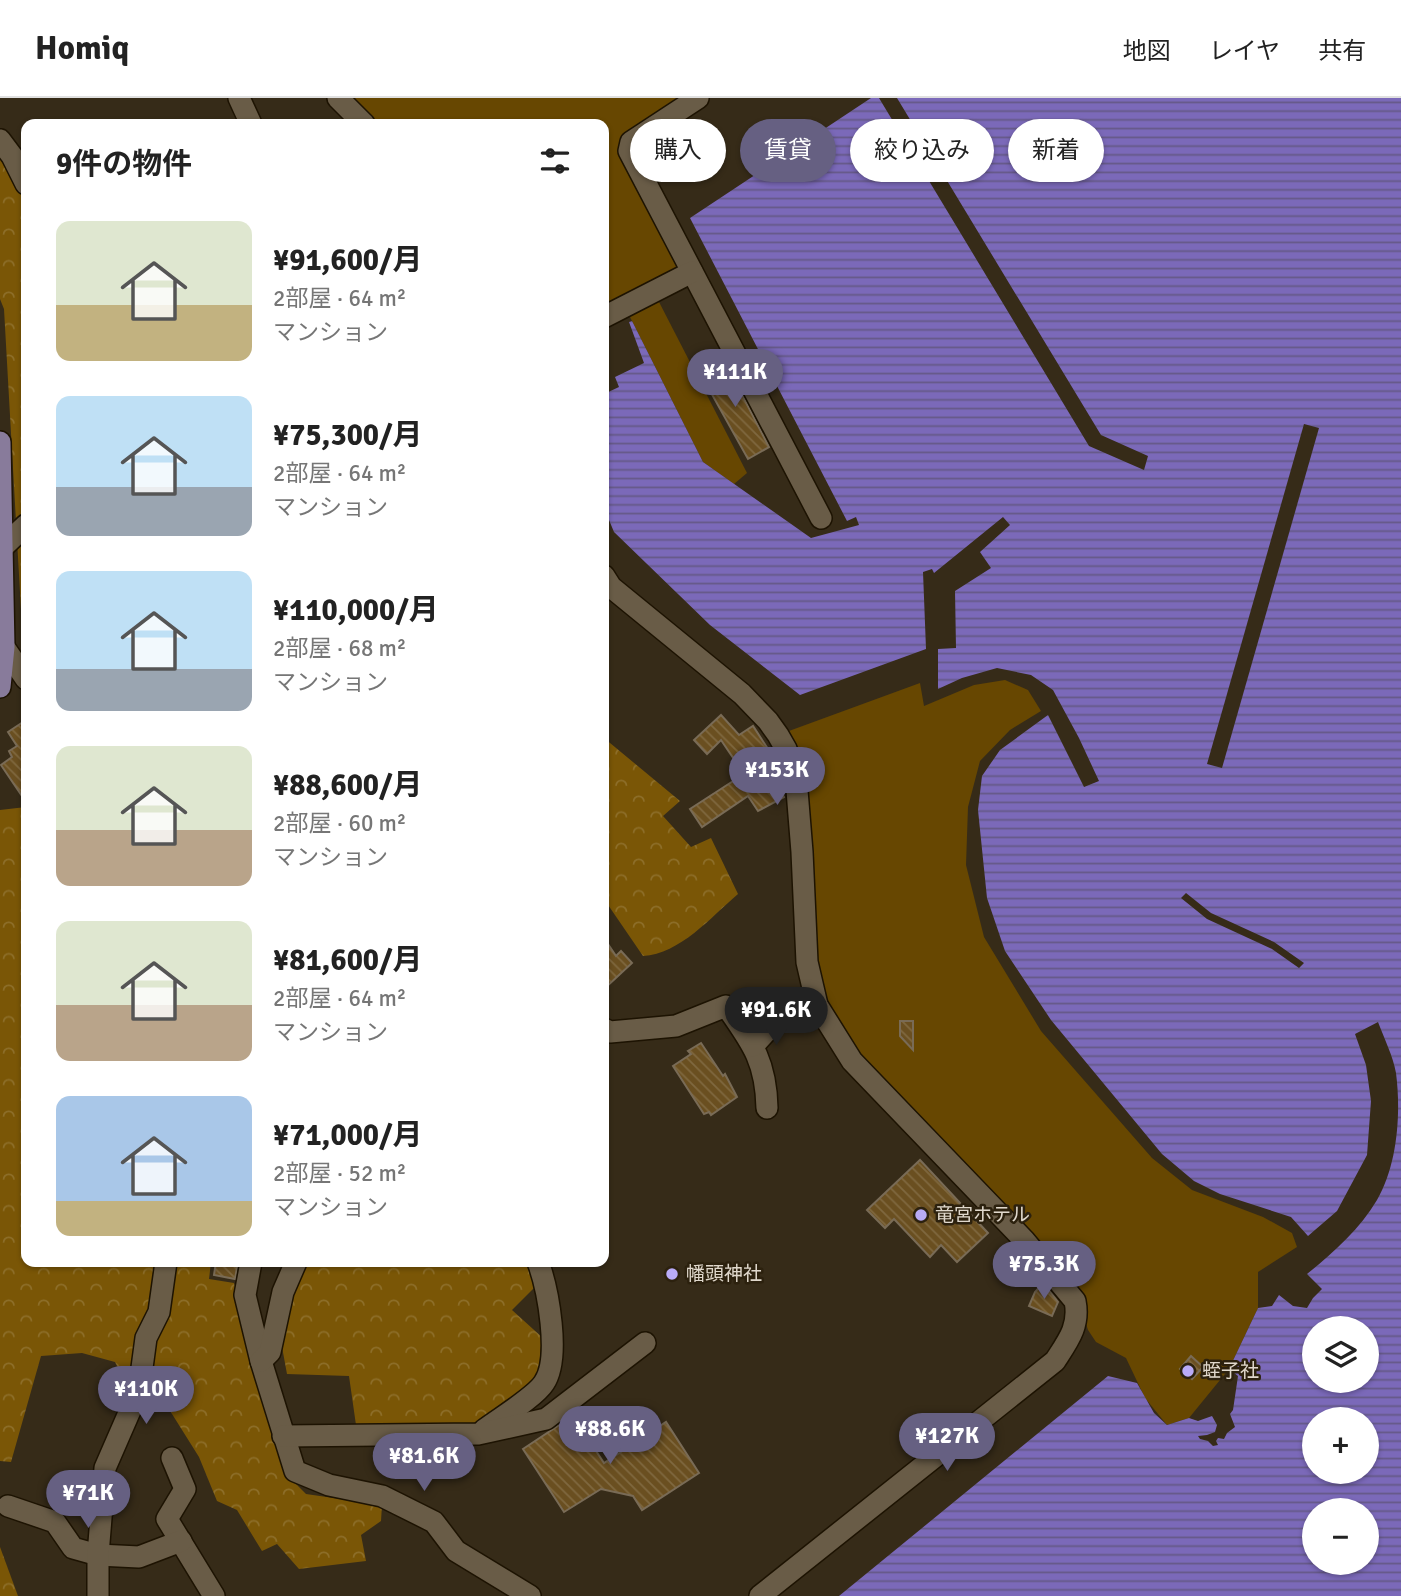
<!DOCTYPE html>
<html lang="ja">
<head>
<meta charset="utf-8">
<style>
  :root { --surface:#fff; --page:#f2f2f2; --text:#222; --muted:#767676; --line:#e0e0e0; --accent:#666082 }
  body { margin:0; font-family:Signika,"Noto Sans JP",sans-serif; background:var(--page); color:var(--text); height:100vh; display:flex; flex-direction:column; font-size:26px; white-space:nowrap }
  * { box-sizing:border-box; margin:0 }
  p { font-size:23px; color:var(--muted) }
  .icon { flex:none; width:38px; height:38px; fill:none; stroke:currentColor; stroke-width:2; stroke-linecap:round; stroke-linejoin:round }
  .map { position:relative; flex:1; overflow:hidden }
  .details { position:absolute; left:21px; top:21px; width:588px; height:1148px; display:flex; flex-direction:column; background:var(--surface); border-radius:14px; box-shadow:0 2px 5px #0004 }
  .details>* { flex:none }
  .banner { position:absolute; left:630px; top:21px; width:665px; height:63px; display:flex; gap:14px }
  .buttons { position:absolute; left:1302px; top:1218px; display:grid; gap:14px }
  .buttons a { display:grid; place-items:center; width:77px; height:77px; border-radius:50%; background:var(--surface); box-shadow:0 2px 5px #0004; font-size:35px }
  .price { position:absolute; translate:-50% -60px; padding:0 16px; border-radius:24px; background:var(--accent); color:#fff; font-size:23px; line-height:46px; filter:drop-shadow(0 2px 4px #0008) }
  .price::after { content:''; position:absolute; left:50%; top:42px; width:21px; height:16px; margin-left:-10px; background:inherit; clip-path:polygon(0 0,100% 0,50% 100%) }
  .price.on { background:#222; color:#fff }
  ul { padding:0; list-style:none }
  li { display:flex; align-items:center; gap:21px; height:175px; padding:0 35px }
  li span { display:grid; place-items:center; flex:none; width:196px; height:140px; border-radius:14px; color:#555 }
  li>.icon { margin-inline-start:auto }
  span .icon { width:84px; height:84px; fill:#fffc; stroke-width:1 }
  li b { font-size:30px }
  h2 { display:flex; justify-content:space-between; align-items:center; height:84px; padding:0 35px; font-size:30px }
  .pill { padding:0 24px; border-radius:32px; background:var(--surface); box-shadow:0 2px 5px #0004; font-size:24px; line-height:63px }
  .pill.on { background:var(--accent); color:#fff }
  header { display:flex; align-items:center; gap:42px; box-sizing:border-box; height:98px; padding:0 35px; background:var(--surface); border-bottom:2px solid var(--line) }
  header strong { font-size:33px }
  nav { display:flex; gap:38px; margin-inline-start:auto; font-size:24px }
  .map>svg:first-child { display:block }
  .forest { fill:url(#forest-crowns) }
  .green { fill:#674701 }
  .water { fill:url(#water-rules); fill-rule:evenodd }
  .pier { fill:#362b18 }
  .building { fill:url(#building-back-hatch); stroke:#796b56; stroke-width:2 }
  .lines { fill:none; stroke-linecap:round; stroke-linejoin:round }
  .minor-casing { stroke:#1d1302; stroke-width:24 }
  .major-casing { stroke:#1d1302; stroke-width:24 }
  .minor { stroke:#695c47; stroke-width:21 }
  .major { stroke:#887b9b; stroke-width:21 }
  .poi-dot { fill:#b9abf7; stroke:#2c210e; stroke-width:2.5 }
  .labels { text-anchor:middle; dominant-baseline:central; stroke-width:5; stroke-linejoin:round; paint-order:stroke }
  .poi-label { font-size:19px; fill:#e0d8cc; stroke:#2c210e; text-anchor:start }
</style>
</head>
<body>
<header>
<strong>Homiq</strong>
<nav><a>地図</a><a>レイヤ</a><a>共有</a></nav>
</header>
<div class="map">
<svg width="1401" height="1498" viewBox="0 0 1401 1498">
  <defs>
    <pattern id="forest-crowns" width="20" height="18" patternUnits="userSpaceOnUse" patternTransform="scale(1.75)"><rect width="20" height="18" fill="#7a5606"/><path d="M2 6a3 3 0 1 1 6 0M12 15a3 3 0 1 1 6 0" fill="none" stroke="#8d6e29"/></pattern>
    <pattern id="water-rules" width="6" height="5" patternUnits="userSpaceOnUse" patternTransform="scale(1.75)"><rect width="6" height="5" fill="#7b69b9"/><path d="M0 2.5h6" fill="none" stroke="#655987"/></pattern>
    <pattern id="building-back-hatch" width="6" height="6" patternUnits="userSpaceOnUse" patternTransform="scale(1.75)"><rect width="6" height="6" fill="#6a4f20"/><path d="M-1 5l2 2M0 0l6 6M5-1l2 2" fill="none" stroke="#7f683f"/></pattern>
  </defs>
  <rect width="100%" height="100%" fill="#362b18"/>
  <g class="forest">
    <polygon points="0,57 8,64 26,103 26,525 21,512 4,211 0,201"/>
    <path d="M 604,640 L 680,703 L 663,718 L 691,749 L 711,740 L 738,796 C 711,819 680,856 643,858 L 604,801 Z"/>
    <polygon points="26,709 26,1164 211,1164 209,1181 234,1185 285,1375 306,1396 382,1407 381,1423 361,1437 366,1463 299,1471 277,1446 262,1453 237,1412 217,1403 199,1359 162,1300 125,1284 115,1264 82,1255 41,1258 11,1364 0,1363 0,712"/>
    <polygon points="305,1164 530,1164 538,1186 512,1212 544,1241 546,1262 536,1283 474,1330 356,1327 349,1278 287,1276 282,1249 288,1200"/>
    <polygon points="0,1449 18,1498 0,1498"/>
  </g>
  <g class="green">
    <polygon points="338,0 698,0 631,44 692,174 604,219 604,26 364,26"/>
    <polygon points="658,202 747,375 734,386 703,364 629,217"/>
    <polygon points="1005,582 1028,592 1041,613 1010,632 980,663 968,709 966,767 984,839 1041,933 1152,1060 1192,1092 1263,1119 1292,1135 1297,1149 1258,1174 1258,1210 1229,1271 1189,1320 1167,1327 1145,1300 1126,1260 1096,1244 1088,1232 1082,1213 852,963 817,907 802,754 778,637 920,585 924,608 974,587"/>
  </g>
  <path class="water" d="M 871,0 L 1401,0 L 1401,1498 L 839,1498 L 1108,1278 L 1137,1285 L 1154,1315 L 1167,1327 L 1189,1320 L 1198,1323 L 1212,1318 L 1217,1327 L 1215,1334 L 1207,1337 L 1198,1338 L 1200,1341 L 1208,1343 L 1213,1348 L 1218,1347 L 1216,1343 L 1218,1340 L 1224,1341 L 1227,1335 L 1235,1329 L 1230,1316 L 1233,1312 L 1238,1278 L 1229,1271 L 1258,1210 L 1272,1208 L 1279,1197 L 1293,1208 L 1307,1210 L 1313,1200 L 1322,1191 L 1307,1176 C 1333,1155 1360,1131 1377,1102 C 1398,1066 1401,1014 1396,975 C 1393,958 1384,940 1378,924 L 1355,936 L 1366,967 L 1371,1003 L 1367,1057 L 1337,1113 L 1308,1138 L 1291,1119 L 1220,1096 L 1194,1083 L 1162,1056 L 1051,922 L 1005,853 L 987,800 L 978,712 L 982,678 L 1000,652 L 1048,617 L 1084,689 L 1099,683 L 1079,640 L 1053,592 L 1031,577 L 997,570 L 962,580 L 938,591 L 938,551 L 956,550 L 955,493 L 991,470 L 980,454 L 1010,427 L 1003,419 L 934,475 L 932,471 L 923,474 L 926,551 L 800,597 L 710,527 L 614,434 L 604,410 L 604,296 L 619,289 L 615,279 L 644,265 L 629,224 L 632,223 L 703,364 L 811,440 L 859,427 L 856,419 L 847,423 L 690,120 ZM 1314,1230 L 1367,1230 L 1367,1283 L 1314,1283 ZM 1314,1321 L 1367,1321 L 1367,1374 L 1314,1374 ZM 1314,1412 L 1367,1412 L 1367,1465 L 1314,1465 Z"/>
  <g class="pier">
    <polygon points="879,0 897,0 1101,337 1148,358 1144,372 1089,348"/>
    <polygon points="1304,326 1319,330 1222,670 1207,666"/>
    <polygon points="1186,795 1211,815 1274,844 1304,865 1299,870 1272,851 1207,821 1181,800"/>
  </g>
  <g class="building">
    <polygon points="724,262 769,349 748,361 700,275"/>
    <polygon points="721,617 739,637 753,628 770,654 766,657 772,666 767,670 784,699 758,713 748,698 702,729 690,711 744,676 721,642 707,656 694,642"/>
    <polygon points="26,622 26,704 1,667 12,659 9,653 17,648 8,634"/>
    <polygon points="604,840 616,858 621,853 632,865 604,891"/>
    <polygon points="900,923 913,923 913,952 900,938"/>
    <polygon points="701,945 723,978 725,976 737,999 711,1017 709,1014 704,1016 673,968 691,956 688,953"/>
    <polygon points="920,1062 988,1135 957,1164 941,1147 930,1159 894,1121 885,1130 867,1112"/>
    <polygon points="216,1164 238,1164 235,1181 214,1177"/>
    <polygon points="1043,1185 1058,1204 1052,1218 1029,1208 1035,1194"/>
    <polygon points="1191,1258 1203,1269 1192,1281 1180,1271"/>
    <polygon points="573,1318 604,1365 666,1324 699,1375 642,1412 633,1398 601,1391 564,1414 523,1351"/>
  </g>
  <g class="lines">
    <defs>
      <g id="minor">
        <polyline points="239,0 251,26"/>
        <polyline points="338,0 364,26"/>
        <polyline points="698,0 631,44 629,53 821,420"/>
        <polyline points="0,42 12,58 26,86"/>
        <polyline points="604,219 692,174"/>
        <polyline points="3,449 26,427"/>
        <path d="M 604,478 L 611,489 L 742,596 L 768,623 L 778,637 L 786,651 L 796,680 L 802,754 L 807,864 L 817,907 L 852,963 L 1024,1142 L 1075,1203 C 1080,1228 1068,1243 1055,1263 L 760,1498"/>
        <polyline points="4,549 26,581"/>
        <path d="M 604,931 L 610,934 L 676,928 L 726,908 C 752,945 766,963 767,1010"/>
        <polyline points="753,948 775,924 817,907"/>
        <polyline points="251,1164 245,1197 261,1263 295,1373 329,1387 382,1398 434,1424 456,1453 530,1498"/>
        <polyline points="261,1263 270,1254 283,1194 296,1164"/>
        <path d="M 484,1332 C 500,1320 535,1299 544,1285 C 561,1260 548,1191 538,1164"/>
        <polyline points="283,1338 478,1336 546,1321 645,1245"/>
        <polyline points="172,1360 185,1391 167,1421 214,1498"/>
        <polyline points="8,1408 55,1424 73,1450 98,1457 139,1459 181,1443"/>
        <polyline points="98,1498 98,1457 105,1370 139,1292 146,1240 159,1214 166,1164"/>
      </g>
      <polyline id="major" points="0,344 4,549 0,589"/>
    </defs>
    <use href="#minor" class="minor-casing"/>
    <use href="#major" class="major-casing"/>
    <use href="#minor" class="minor"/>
    <use href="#major" class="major"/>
  </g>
  <g class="poi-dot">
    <circle cx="921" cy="1117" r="7"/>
    <circle cx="672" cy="1176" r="7"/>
    <circle cx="1188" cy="1273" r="7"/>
  </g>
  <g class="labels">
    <g class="poi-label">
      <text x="935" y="1117">竜宮ホテル</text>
      <text x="686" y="1176">幡頭神社</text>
      <text x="1202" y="1273">蛭子社</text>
    </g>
  </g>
</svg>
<div class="buttons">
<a><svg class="icon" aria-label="layers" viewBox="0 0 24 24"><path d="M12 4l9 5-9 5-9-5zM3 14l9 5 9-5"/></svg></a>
<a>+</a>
<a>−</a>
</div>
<b class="price" style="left:735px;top:311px">¥111K</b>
<b class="price" style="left:777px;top:709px">¥153K</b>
<b class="price on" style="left:776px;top:949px">¥91.6K</b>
<b class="price" style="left:1044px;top:1203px">¥75.3K</b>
<b class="price" style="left:146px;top:1328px">¥110K</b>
<b class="price" style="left:610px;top:1368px">¥88.6K</b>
<b class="price" style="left:947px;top:1375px">¥127K</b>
<b class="price" style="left:424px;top:1395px">¥81.6K</b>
<b class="price" style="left:88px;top:1432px">¥71K</b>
<div class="banner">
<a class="pill">購入</a>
<a class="pill on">賃貸</a>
<a class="pill">絞り込み</a>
<a class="pill">新着</a>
</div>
<section class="details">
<h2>9件の物件<svg class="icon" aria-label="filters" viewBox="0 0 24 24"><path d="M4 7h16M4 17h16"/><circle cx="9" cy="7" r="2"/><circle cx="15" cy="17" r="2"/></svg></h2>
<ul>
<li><span style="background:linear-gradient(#dfe7d0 60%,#c2b280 0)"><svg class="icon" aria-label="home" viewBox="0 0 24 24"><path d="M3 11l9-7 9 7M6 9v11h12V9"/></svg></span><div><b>¥91,600/月</b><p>2部屋 · 64 m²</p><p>マンション</p></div></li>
<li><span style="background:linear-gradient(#bfe0f5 65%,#9aa5b1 0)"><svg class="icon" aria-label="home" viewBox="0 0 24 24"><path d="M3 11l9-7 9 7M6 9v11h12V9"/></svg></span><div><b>¥75,300/月</b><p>2部屋 · 64 m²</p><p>マンション</p></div></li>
<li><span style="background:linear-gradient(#bfe0f5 70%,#9aa5b1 0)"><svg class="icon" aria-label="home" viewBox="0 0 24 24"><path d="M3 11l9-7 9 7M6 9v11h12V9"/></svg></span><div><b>¥110,000/月</b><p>2部屋 · 68 m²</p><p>マンション</p></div></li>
<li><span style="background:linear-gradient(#dfe7d0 60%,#b9a48a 0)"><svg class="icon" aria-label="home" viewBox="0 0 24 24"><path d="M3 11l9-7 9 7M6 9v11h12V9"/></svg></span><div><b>¥88,600/月</b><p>2部屋 · 60 m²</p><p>マンション</p></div></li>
<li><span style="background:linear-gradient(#dfe7d0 60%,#b9a48a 0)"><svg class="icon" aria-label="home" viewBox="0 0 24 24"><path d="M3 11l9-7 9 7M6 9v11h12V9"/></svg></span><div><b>¥81,600/月</b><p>2部屋 · 64 m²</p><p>マンション</p></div></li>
<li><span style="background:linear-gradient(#a9c7e8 75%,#c2b280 0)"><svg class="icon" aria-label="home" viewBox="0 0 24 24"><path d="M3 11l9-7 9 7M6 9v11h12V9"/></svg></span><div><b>¥71,000/月</b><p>2部屋 · 52 m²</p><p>マンション</p></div></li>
</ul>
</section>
</div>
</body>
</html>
